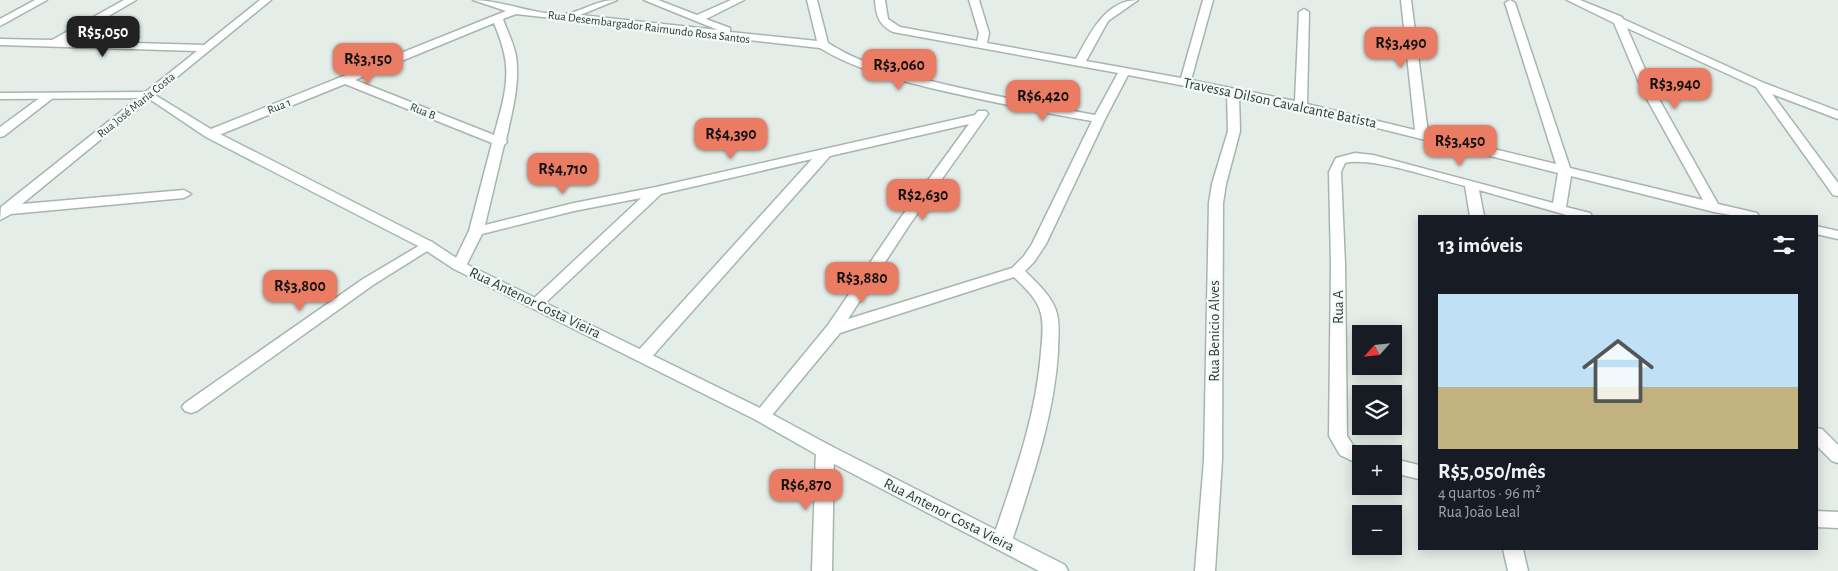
<!DOCTYPE html>
<html lang="pt">
<head>
<meta charset="utf-8">
<style>
  :root { --surface:#171b24; --page:#20242c; --text:#f1f3f6; --muted:#9ea1a6; --accent:#eb7c64 }
  body { margin:0; font-family:"Alegreya Sans",sans-serif; background:var(--page); color:var(--text); height:100vh; display:flex; flex-direction:column; font-size:19px; white-space:nowrap }
  * { box-sizing:border-box; margin:0 }
  p { font-size:16px; color:var(--muted) }
  .icon { flex:none; width:28px; height:28px; fill:none; stroke:currentColor; stroke-width:2; stroke-linecap:round; stroke-linejoin:round }
  .map { position:relative; flex:1; overflow:hidden }
  .details { position:absolute; left:1418px; top:215px; width:400px; height:335px; display:flex; flex-direction:column; background:var(--surface); border-radius:0px; box-shadow:0 2px 12px #0003 }
  .details>* { flex:none }
  .needle { width:32px; rotate:243deg }
  .controls { position:absolute; left:1352px; top:325px; display:grid; gap:10px }
  .controls a { display:grid; place-items:center; width:50px; height:50px; border-radius:0px; background:var(--surface); box-shadow:0 2px 12px #0003; font-size:25px }
  .price { position:absolute; translate:-50% -42px; padding:0 11px; border-radius:10px; background:var(--accent); color:#111; font-size:16px; line-height:32px; filter:drop-shadow(0 1px 2px #0008) }
  .price::after { content:''; position:absolute; left:50%; top:30px; width:15px; height:11px; margin-left:-8px; background:inherit; clip-path:polygon(0 0,100% 0,50% 100%) }
  .price.on { background:#222; color:#fff }
  ul { padding:0; list-style:none }
  li { display:grid; align-content:center; gap:10px; height:265px; padding:0 20px }
  li span { display:grid; place-items:center; height:155px; border-radius:0px; color:#555 }
  li>.icon { margin-inline-start:auto }
  span .icon { width:90px; height:90px; fill:#fffc; stroke-width:1 }
  li b { font-size:21px }
  h2 { display:flex; justify-content:space-between; align-items:center; height:60px; padding:0 20px; font-size:21px }
  .map>svg:first-child { display:block }
  .lines { fill:none; stroke-linecap:round; stroke-linejoin:round }
  .street-casing { stroke:#a7b5af; stroke-width:3 }
  .secondary-casing { stroke:#a3b8af; stroke-width:3 }
  .street { fill:#fff; fill-rule:evenodd }
  .secondary { fill:#fff; fill-rule:evenodd }
  .labels { text-anchor:middle; dominant-baseline:central; stroke-width:4.5; stroke-linejoin:round; paint-order:stroke }
  .far-street-label { font-size:12px; fill:#243e35; stroke:#f5f9f7 }
  .street-label { font-size:15px; fill:#243e35; stroke:#f5f9f7 }
</style>
</head>
<body>
<div class="map">
<svg width="1838" height="571" viewBox="0 0 1838 571">
  <rect width="100%" height="100%" fill="#e4ede8"/>
  <g class="lines">
    <defs>
      <g id="street">
        <polygon points="35,0 47,0 0,26 0,19"/>
        <polygon points="124,0 136,0 66,41 204,45 260,0 271,0 22,204 184,190 191,194 184,198 11,214 0,220 1,207 197,51 0,45 0,39 52,40"/>
        <path d="M 473,0 C 503,0 535,16 565,14 C 582,12 595,0 617,0 L 580,15 L 718,30 L 644,0 L 658,0 L 697,15 L 731,0 L 744,0 L 706,19 L 730,28 L 730,32 L 817,41 L 807,0 L 817,0 L 828,43 C 861,64 897,73 935,82 C 988,95 1041,105 1095,115 L 1118,73 L 893,32 C 879,25 876,16 875,0 L 885,0 L 888,19 L 900,27 L 977,41 L 979,33 L 969,0 L 979,0 L 989,33 L 987,43 L 1076,59 C 1090,34 1105,0 1138,0 L 1108,21 L 1086,61 L 1181,78 L 1203,0 L 1213,0 L 1191,80 L 1295,101 L 1299,12 L 1304,9 L 1309,12 L 1307,104 L 1415,130 L 1401,0 L 1411,0 L 1428,133 L 1556,164 L 1505,3 L 1510,0 L 1515,3 L 1570,168 L 1703,200 L 1643,92 L 1614,23 L 1567,0 L 1580,0 L 1622,17 L 1623,19 L 1764,83 L 1838,111 L 1838,119 L 1772,94 L 1838,183 L 1838,196 L 1833,195 L 1756,87 L 1627,28 L 1655,92 L 1718,204 L 1757,213 L 1759,216 L 1736,216 L 1714,212 L 1571,176 L 1566,207 L 1590,213 L 1592,216 L 1570,216 L 1479,190 L 1484,216 L 1470,216 L 1465,186 C 1436,179 1371,156 1345,163 L 1341,172 L 1345,264 L 1347,436 L 1353,445 L 1368,454 L 1361,454 L 1361,465 L 1340,455 L 1329,436 L 1331,264 L 1329,172 L 1336,158 L 1355,153 L 1373,155 L 1553,203 L 1558,173 L 1301,109 L 1239,97 L 1240,131 L 1226,184 L 1223,203 L 1222,460 L 1215,571 L 1195,571 L 1204,460 L 1209,203 L 1212,184 L 1228,131 L 1227,94 L 1128,75 L 1105,119 L 1046,244 L 1034,262 L 1025,271 C 1037,283 1053,297 1057,314 C 1060,326 1058,340 1058,352 C 1054,417 1032,479 1012,541 L 1009,547 L 1002,549 L 995,547 L 992,541 C 1013,479 1036,418 1041,352 C 1042,340 1044,326 1041,314 C 1038,299 1024,287 1014,277 L 840,333 L 768,420 L 762,422 L 756,420 L 753,416 L 828,325 L 899,220 L 969,124 L 830,156 L 649,360 L 643,361 L 637,360 L 635,356 L 637,352 L 812,159 L 661,194 L 541,307 L 531,307 L 528,304 L 531,301 L 641,198 L 574,211 L 482,234 L 466,266 L 464,269 L 454,269 L 452,266 L 469,231 L 492,143 L 345,84 L 214,137 L 210,138 L 204,134 L 206,131 L 506,11 ZM 516,14 L 820,48 C 856,70 895,79 935,89 C 987,101 1039,112 1092,121 L 1032,244 L 1024,256 L 1012,268 L 848,319 L 910,224 L 988,114 L 986,111 L 978,111 L 975,115 L 656,187 L 574,203 L 485,225 L 504,145 L 507,142 L 506,140 C 512,112 520,85 516,56 C 514,44 507,31 503,19 ZM 494,23 C 498,33 502,43 504,53 C 511,80 501,109 494,135 L 355,80 Z"/>
        <polygon points="49,93 53,94 55,96 53,98 4,136 0,137 0,127 45,94"/>
        <polygon points="1816,226 1838,231 1838,239 1816,234"/>
        <polygon points="427,241 432,242 434,245 432,248 373,285 197,411 191,413 185,411 182,407 185,403 363,279"/>
        <polygon points="1816,428 1822,429 1838,445 1838,463 1832,461 1816,445"/>
        <polygon points="825,444 831,446 834,451 832,571 812,571 816,451 819,446"/>
        <polygon points="1394,459 1419,465 1419,479 1394,473"/>
        <polygon points="1816,511 1838,512 1838,528 1816,527"/>
        <polygon points="1503,549 1523,549 1528,571 1508,571"/>
      </g>
      <polygon id="secondary" points="150,92 214,131 432,242 464,263 768,412 831,446 1065,565 1068,571 1039,571 819,456 756,420 454,269 422,248 206,137 148,98 0,99 0,93"/>
    </defs>
    <use href="#street" class="street-casing"/>
    <use href="#secondary" class="secondary-casing"/>
    <use href="#street" class="street"/>
    <use href="#secondary" class="secondary"/>
  </g>
  <g class="labels">
    <g class="far-street-label">
      <text transform="translate(649 27) rotate(7)">Rua Desembargador Raimundo Rosa Santos</text>
      <text transform="translate(136 105) rotate(-39)">Rua José Maria Costa</text>
      <text transform="translate(279 106) rotate(-22)">Rua 1</text>
      <text transform="translate(423 111) rotate(22)">Rua B</text>
    </g>
    <g class="street-label">
      <text transform="translate(1280 103) rotate(12)">Travessa Dilson Cavalcante Batista</text>
      <text transform="translate(535 303) rotate(26)">Rua Antenor Costa Vieira</text>
      <text transform="translate(1338 307) rotate(-90)">Rua A</text>
      <text transform="translate(1214 331) rotate(-90)">Rua Benicio Alves</text>
      <text transform="translate(949 515) rotate(27)">Rua Antenor Costa Vieira</text>
    </g>
  </g>
</svg>
<div class="controls">
<a><svg class="needle" viewBox="-14 -14 28 28"><path d="M0-13l5 13h-10z" fill="#e53935"/><path d="M0 13l5-13h-10z" fill="#9ea1a6"/></svg></a>
<a><svg class="icon" aria-label="layers" viewBox="0 0 24 24"><path d="M12 4l9 5-9 5-9-5zM3 14l9 5 9-5"/></svg></a>
<a>+</a>
<a>−</a>
</div>
<b class="price on" style="left:103px;top:58px">R$5,050</b>
<b class="price" style="left:1401px;top:69px">R$3,490</b>
<b class="price" style="left:368px;top:85px">R$3,150</b>
<b class="price" style="left:899px;top:91px">R$3,060</b>
<b class="price" style="left:1675px;top:110px">R$3,940</b>
<b class="price" style="left:1043px;top:122px">R$6,420</b>
<b class="price" style="left:731px;top:160px">R$4,390</b>
<b class="price" style="left:1460px;top:167px">R$3,450</b>
<b class="price" style="left:563px;top:195px">R$4,710</b>
<b class="price" style="left:923px;top:221px">R$2,630</b>
<b class="price" style="left:862px;top:304px">R$3,880</b>
<b class="price" style="left:300px;top:312px">R$3,800</b>
<b class="price" style="left:806px;top:511px">R$6,870</b>
<section class="details">
<h2>13 imóveis<svg class="icon" aria-label="filters" viewBox="0 0 24 24"><path d="M4 7h16M4 17h16"/><circle cx="9" cy="7" r="2"/><circle cx="15" cy="17" r="2"/></svg></h2>
<ul>
<li><span style="background:linear-gradient(#bfe0f5 60%,#c2b280 0)"><svg class="icon" aria-label="home" viewBox="0 0 24 24"><path d="M3 11l9-7 9 7M6 9v11h12V9"/></svg></span><div><b>R$5,050/mês</b><p>4 quartos · 96 m²</p><p>Rua João Leal</p></div></li>
</ul>
</section>
</div>
</body>
</html>
